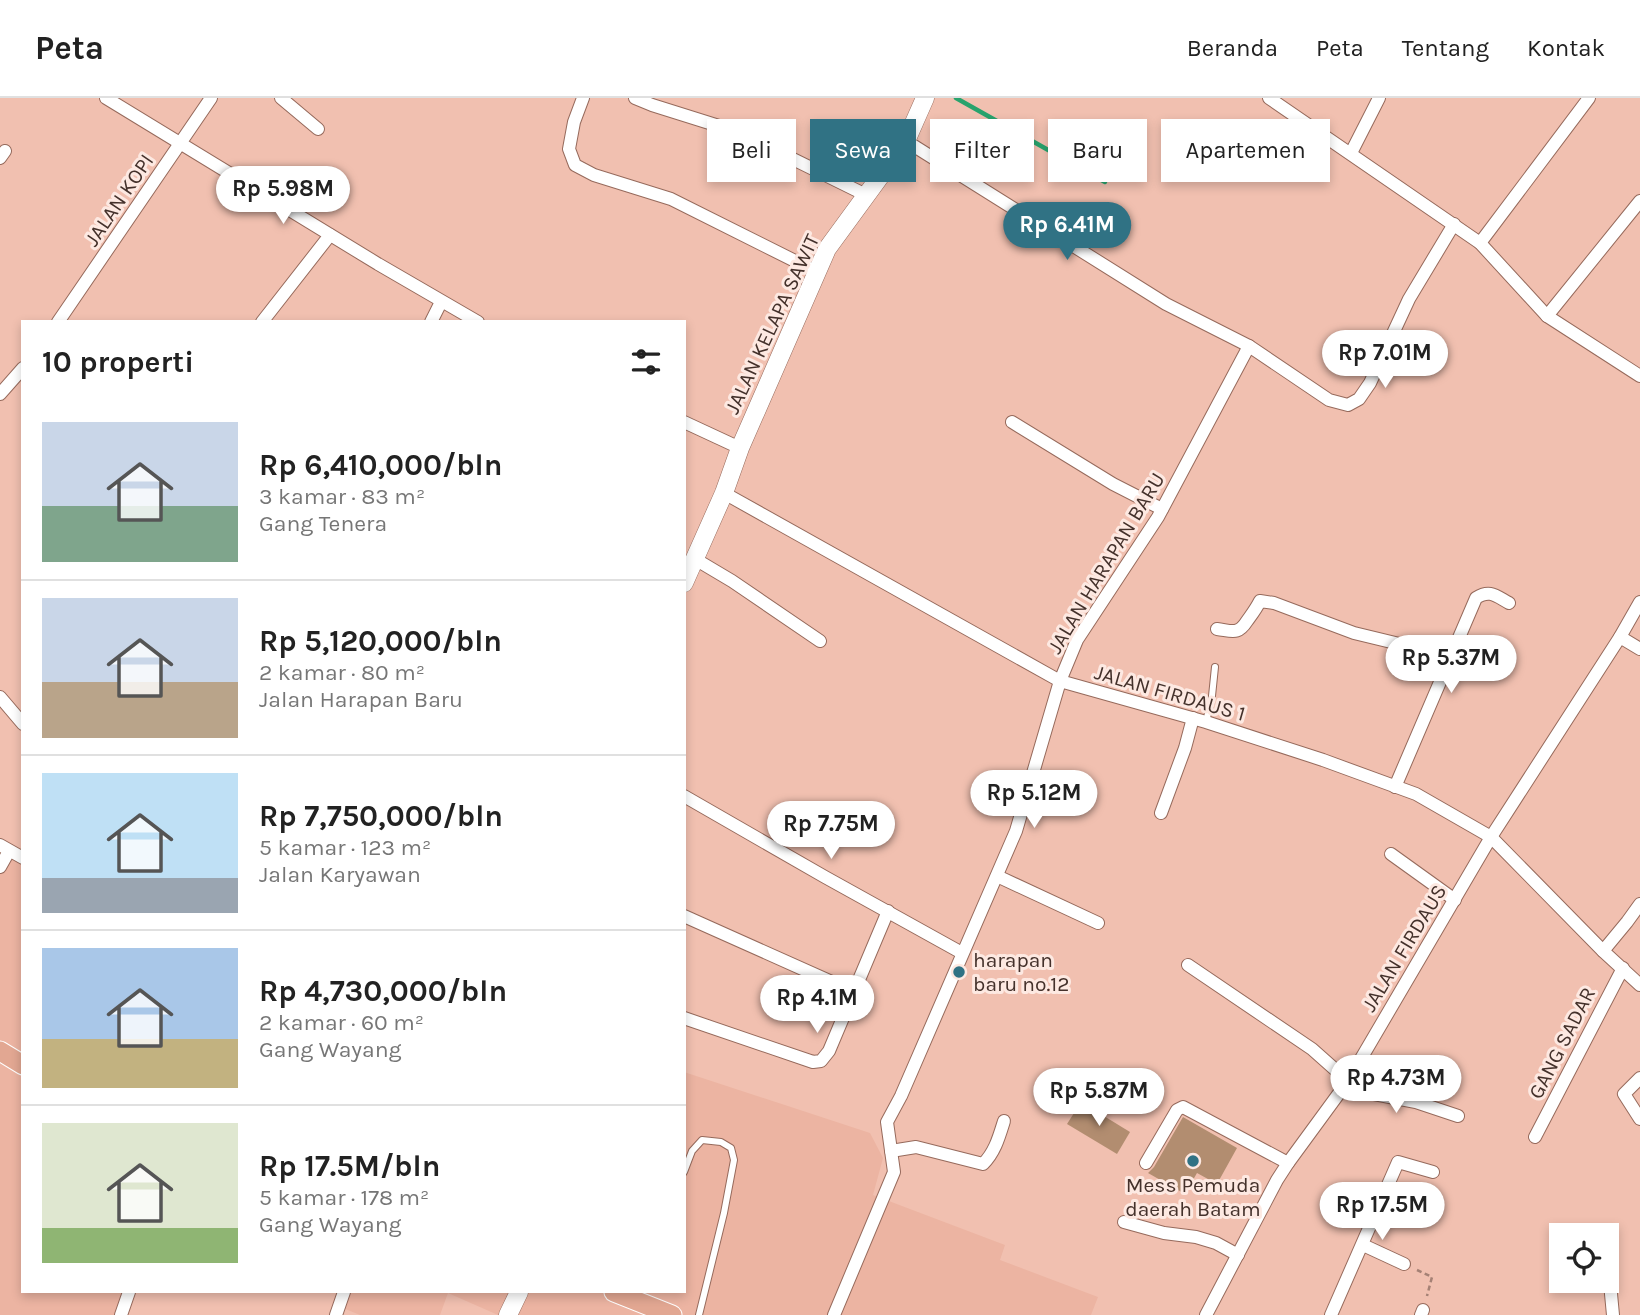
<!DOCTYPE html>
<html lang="id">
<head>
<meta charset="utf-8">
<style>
  :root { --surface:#fff; --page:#f2f2f2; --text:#222; --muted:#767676; --line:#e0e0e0; --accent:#307284 }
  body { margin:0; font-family:Karla,sans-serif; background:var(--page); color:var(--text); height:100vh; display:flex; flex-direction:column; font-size:26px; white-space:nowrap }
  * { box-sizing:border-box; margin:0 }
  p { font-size:23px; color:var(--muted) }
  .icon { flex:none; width:38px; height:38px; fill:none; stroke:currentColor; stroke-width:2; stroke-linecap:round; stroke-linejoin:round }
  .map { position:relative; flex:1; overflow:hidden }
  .sheet { position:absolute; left:21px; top:222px; width:665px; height:973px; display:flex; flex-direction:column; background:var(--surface); border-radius:0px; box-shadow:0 4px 10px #0003 }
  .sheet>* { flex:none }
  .banner { position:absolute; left:707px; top:21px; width:665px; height:63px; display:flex; gap:14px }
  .buttons { position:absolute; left:1549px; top:1125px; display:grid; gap:14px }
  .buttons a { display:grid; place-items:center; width:70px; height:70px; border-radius:0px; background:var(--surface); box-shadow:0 4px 10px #0003; font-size:35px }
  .price { position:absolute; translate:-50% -60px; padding:0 16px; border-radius:24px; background:#fff; color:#222; font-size:23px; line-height:46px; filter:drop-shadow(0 2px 4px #0008) }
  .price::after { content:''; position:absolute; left:50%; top:42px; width:21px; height:16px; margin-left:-10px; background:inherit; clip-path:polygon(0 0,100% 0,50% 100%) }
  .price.on { background:var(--accent); color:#fff }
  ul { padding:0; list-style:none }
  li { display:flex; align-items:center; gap:21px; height:175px; padding:0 21px }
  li+li { border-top:2px solid var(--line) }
  li span { display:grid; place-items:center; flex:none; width:196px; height:140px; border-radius:0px; color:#555 }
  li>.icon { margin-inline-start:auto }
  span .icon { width:84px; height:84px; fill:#fffc; stroke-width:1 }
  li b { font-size:30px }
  h2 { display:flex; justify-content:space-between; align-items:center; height:84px; padding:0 21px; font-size:30px }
  .pill { padding:0 24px; border-radius:0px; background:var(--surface); box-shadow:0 4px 10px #0003; font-size:24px; line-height:63px }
  .pill.on { background:var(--accent); color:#fff }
  header { display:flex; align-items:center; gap:42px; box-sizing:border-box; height:98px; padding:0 35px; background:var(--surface); border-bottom:2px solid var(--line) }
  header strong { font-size:33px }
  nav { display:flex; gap:38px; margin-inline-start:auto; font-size:24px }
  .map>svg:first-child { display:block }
  .built { fill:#ecb4a2 }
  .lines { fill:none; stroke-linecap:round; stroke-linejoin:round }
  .stream { stroke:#28a36d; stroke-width:4.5 }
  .building { fill:#b28d70 }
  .lane-casing { stroke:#966a5c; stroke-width:8 }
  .street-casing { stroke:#966a5c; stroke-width:14 }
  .secondary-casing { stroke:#966a5c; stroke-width:19 }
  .primary-casing { stroke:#fff; stroke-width:21 }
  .path { stroke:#a58175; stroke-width:2.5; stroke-dasharray:5 3.5; stroke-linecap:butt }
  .lane { stroke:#fff; stroke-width:6 }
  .street { stroke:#fff; stroke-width:12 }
  .secondary { stroke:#fff; stroke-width:18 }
  .primary { stroke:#e2a792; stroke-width:19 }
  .poi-dot { fill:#307284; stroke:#fde9e2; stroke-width:2.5 }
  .labels { text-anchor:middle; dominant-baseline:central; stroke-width:6; stroke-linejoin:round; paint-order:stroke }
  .street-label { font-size:21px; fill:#44312b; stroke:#fde9e2 }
  .poi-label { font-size:21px; fill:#44312b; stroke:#fde9e2; text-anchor:start }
</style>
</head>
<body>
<header>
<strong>Peta</strong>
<nav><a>Beranda</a><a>Peta</a><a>Tentang</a><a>Kontak</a></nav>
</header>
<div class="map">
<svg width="1640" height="1217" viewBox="0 0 1640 1217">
  <rect width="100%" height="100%" fill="#f1c0b0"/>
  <g class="built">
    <polygon points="0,745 23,758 23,1194 136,1194 128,1217 0,1217"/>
    <polygon points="684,974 870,1035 883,1060 873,1097 1005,1147 1000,1162 1098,1199 1091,1217 498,1217 448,1195 440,1217 360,1217 333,1206 337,1194 684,1194"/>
  </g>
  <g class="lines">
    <polyline class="stream" points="956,0 1105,84"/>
  </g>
  <g class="building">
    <polygon points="1081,1004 1130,1034 1117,1056 1067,1026"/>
    <polygon points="1183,1019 1237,1050 1217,1086 1197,1075 1185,1096 1148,1075 1154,1069"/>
  </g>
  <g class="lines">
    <defs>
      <g id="lane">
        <polyline points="1206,624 1212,598 1215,569"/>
        <polyline points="684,1074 692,1053 702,1042 721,1044 731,1050 734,1062 724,1115 699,1217"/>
      </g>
      <g id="street">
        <polyline points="106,0 378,166 478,224"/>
        <polyline points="281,0 318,31"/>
        <polyline points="583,0 574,24 569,51 575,67 594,77 671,101 817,174"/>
        <polyline points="635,0 652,7 738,34 866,97"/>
        <polyline points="1269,0 1480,145 1547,218 1640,278"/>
        <polyline points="906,43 1166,206 1249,248 1329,302 1348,307 1359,301 1370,285 1409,201 1454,126"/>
        <polyline points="1351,55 1379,0"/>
        <polyline points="0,60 5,53"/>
        <polyline points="1480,145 1589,0"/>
        <polyline points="1547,218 1640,103"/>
        <polyline points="58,224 211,0"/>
        <polyline points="262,224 330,137"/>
        <polyline points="431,224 441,204"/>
        <polyline points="0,296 23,270"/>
        <polyline points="684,324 740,350"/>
        <polyline points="1012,324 1113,386 1162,411"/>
        <polyline points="724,395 1060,583 1206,624 1323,662 1416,696 1491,739 1603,853 1640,887"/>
        <polyline points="695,461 732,483 820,543"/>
        <path d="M 1217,531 C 1233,533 1238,537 1247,523 C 1252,516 1256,511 1260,503 L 1274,505 L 1354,535 L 1449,558"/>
        <polyline points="1620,539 1640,551"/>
        <polyline points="0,599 23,626"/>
        <path d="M 1395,689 L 1476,500 C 1490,491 1496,498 1509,505"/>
        <polyline points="684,698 825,779 962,855"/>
        <polyline points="1161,715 1185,650 1193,620"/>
        <polyline points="0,747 23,760"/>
        <polyline points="1391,756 1455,802"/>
        <polyline points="0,769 9,753"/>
        <polyline points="997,778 1098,825"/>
        <polyline points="684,818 854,894"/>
        <polyline points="1603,853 1627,824 1640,806"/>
        <polyline points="1188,867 1312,951 1348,983 1374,996 1416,1004 1458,1018"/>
        <polyline points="684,920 813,964 821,963 829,953 888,813"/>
        <polyline points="1640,980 1624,996 1640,1021"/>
        <polyline points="1535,1039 1623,870"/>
        <path d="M 891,1053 L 916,1049 L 983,1066 C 995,1054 999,1039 1004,1023"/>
        <polyline points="1146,1065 1177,1012 1183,1009 1288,1065"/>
        <polyline points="1124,1124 1164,1135 1196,1139 1216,1145 1238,1157"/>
        <polyline points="1363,1147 1404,1166"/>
        <polyline points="1608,1164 1613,1217"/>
        <polyline points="121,1217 129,1194"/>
        <polyline points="336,1217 344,1194"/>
        <polyline points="834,1217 894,1074 887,1024 901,998 1016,733 1060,583 1077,542 1158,419 1249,248"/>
        <polyline points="1206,1217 1277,1082 1288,1065 1348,983 1491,739 1620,539 1640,504"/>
        <polyline points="1331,1217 1398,1064 1433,1074"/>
        <polyline points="1421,1217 1423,1212"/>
      </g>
      <g id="secondary">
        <polyline points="684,485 724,395 740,350 827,151 906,43 925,0"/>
        <polyline points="508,1217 519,1194"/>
      </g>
      <g id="primary">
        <polyline points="0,953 23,967"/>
        <polyline points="614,1194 672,1217"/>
      </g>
    </defs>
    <use href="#lane" class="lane-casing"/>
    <use href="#street" class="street-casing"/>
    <use href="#secondary" class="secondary-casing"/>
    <use href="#primary" class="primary-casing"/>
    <polyline class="path" points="1417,1172 1432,1179 1427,1198"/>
    <use href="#lane" class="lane"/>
    <use href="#street" class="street"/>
    <use href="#secondary" class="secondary"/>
    <use href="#primary" class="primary"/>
  </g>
  <g class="poi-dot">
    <circle cx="959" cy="874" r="7"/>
    <circle cx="1193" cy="1063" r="7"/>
  </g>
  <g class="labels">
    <g class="street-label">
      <text transform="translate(119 102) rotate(-56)">JALAN KOPI</text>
      <text transform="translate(772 226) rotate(-65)">JALAN KELAPA SAWIT</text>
      <text transform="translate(1106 465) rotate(-59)">JALAN HARAPAN BARU</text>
      <text transform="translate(1170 595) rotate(16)">JALAN FIRDAUS 1</text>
      <text transform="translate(1404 850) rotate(-59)">JALAN FIRDAUS</text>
      <text transform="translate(1562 945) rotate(-63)">GANG SADAR</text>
    </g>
    <g class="poi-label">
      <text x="973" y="862">harapan<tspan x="973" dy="24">baru no.12</tspan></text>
      <text x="1193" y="1087" text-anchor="middle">Mess Pemuda<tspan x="1193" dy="24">daerah Batam</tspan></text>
    </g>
  </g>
</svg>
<div class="buttons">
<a><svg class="icon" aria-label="locate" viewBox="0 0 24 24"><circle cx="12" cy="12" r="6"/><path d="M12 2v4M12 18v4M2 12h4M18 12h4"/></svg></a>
</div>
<b class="price" style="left:283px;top:128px">Rp 5.98M</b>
<b class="price on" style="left:1067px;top:164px">Rp 6.41M</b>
<b class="price" style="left:1385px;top:292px">Rp 7.01M</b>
<b class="price" style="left:1451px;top:597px">Rp 5.37M</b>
<b class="price" style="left:1034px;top:732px">Rp 5.12M</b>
<b class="price" style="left:831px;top:763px">Rp 7.75M</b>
<b class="price" style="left:817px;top:937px">Rp 4.1M</b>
<b class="price" style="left:1396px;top:1017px">Rp 4.73M</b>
<b class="price" style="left:1099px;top:1030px">Rp 5.87M</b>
<b class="price" style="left:1382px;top:1144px">Rp 17.5M</b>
<div class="banner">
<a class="pill">Beli</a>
<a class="pill on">Sewa</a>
<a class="pill">Filter</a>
<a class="pill">Baru</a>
<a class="pill">Apartemen</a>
</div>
<section class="sheet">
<h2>10 properti<svg class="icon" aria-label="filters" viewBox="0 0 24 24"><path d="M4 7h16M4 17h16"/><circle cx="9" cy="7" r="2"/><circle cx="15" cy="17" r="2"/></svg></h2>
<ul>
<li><span style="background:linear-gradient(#c9d6e8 60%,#7fa58c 0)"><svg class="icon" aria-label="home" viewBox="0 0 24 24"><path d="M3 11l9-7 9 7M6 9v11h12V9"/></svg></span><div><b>Rp 6,410,000/bln</b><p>3 kamar · 83 m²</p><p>Gang Tenera</p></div></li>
<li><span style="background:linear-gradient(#c9d6e8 60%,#b9a48a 0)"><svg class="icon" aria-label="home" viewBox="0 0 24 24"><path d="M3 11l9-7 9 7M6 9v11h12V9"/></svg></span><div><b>Rp 5,120,000/bln</b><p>2 kamar · 80 m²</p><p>Jalan Harapan Baru</p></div></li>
<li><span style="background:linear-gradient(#bfe0f5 75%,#9aa5b1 0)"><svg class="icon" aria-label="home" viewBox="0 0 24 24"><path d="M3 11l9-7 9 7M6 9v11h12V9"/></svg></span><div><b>Rp 7,750,000/bln</b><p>5 kamar · 123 m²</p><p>Jalan Karyawan</p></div></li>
<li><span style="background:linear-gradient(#a9c7e8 65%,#c2b280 0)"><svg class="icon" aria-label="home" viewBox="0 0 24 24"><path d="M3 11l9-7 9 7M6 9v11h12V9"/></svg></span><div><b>Rp 4,730,000/bln</b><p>2 kamar · 60 m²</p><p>Gang Wayang</p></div></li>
<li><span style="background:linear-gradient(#dfe7d0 75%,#8fb573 0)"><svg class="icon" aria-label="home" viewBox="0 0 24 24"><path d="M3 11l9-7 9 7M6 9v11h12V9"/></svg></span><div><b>Rp 17.5M/bln</b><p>5 kamar · 178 m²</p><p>Gang Wayang</p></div></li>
</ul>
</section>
</div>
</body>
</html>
